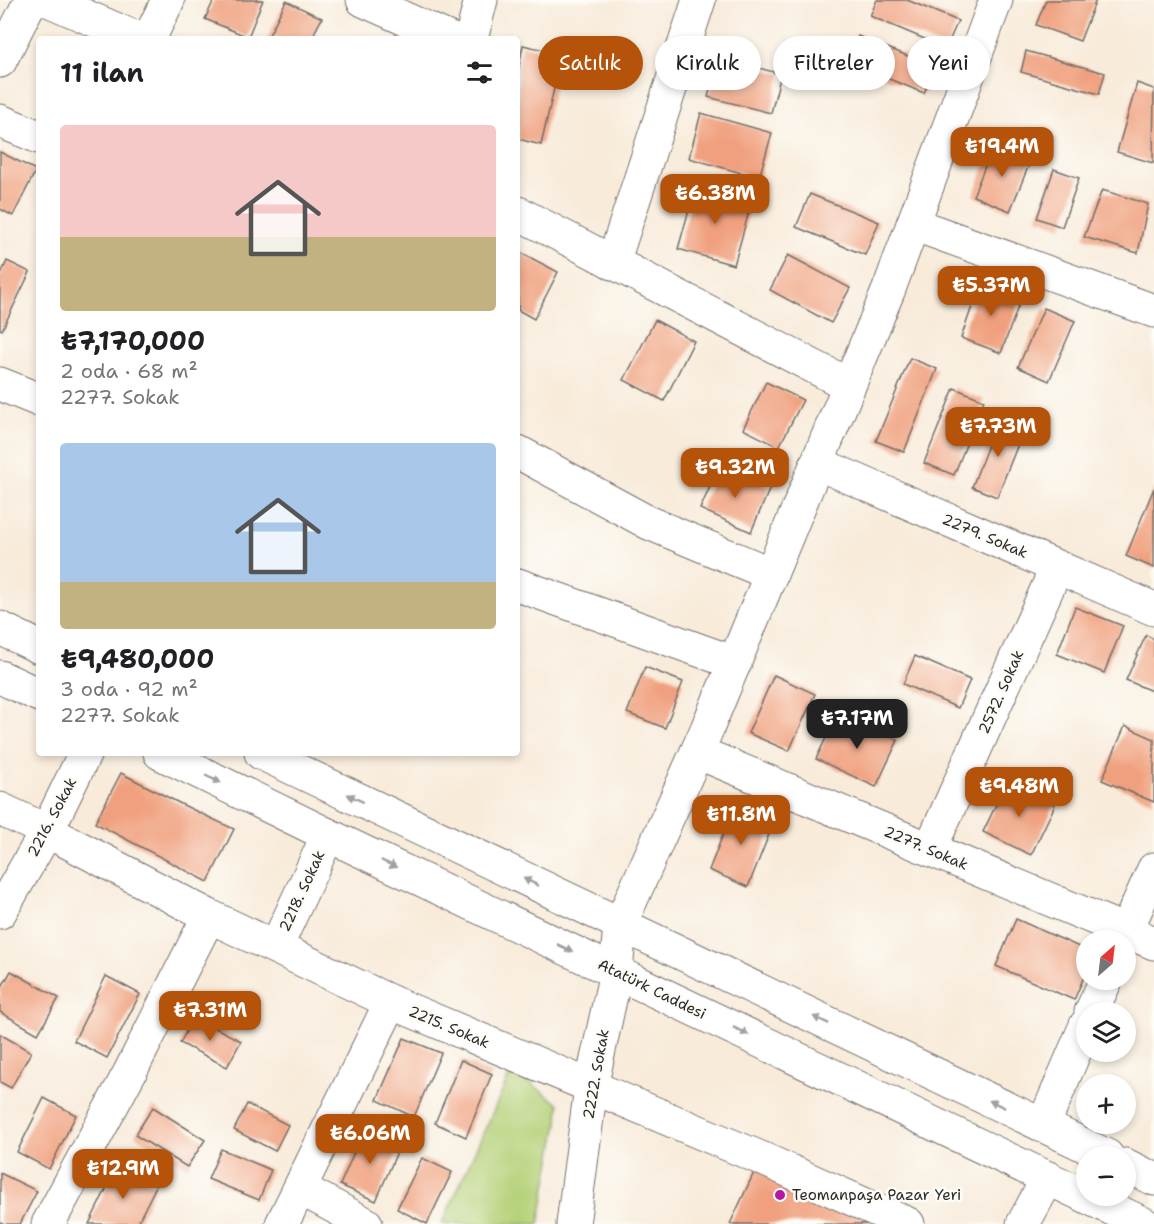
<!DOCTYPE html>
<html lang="tr">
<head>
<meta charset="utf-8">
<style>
  :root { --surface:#fff; --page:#f6f6f6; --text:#202124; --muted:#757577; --accent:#b45309 }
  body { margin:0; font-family:"Shantell Sans",sans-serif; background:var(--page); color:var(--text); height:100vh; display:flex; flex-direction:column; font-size:22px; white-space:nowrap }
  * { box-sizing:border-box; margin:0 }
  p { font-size:20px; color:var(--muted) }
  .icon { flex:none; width:33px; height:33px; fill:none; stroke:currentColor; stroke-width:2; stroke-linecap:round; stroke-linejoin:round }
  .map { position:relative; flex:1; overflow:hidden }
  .side { position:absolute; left:36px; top:36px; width:484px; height:720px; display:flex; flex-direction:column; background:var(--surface); border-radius:6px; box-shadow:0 3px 9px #0003 }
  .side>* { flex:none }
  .hud { position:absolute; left:538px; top:36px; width:525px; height:54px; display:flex; gap:12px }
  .needle { width:39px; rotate:28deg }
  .buttons { position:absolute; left:1076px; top:930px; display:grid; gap:12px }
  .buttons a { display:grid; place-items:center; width:60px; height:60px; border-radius:50%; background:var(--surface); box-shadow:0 3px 9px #0003; font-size:30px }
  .price { position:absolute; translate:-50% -51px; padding:0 14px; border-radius:12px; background:var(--accent); color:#fff; font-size:20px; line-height:39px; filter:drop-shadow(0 2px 3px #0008) }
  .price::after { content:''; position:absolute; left:50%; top:36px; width:18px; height:14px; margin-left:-9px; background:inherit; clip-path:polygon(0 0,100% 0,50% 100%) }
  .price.on { background:#222; color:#fff }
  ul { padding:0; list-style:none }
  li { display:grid; align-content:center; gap:12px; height:318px; padding:0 24px }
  li span { display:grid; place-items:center; height:186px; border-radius:6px; color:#555 }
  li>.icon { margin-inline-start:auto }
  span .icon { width:108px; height:108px; fill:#fffc; stroke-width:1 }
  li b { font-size:26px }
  h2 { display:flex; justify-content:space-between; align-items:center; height:72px; padding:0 24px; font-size:26px }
  .pill { padding:0 21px; border-radius:27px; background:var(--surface); box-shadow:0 3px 9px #0003; font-size:21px; line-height:54px }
  .pill.on { background:var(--accent); color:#fff }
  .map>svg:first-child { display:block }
  .green { fill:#b4d076; stroke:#707e50; stroke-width:1.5 }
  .building { fill:#f0a07e }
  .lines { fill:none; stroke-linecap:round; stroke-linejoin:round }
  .minor-casing { stroke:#736e68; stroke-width:35 }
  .major-casing { stroke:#736e68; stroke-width:35 }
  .minor { stroke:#fff; stroke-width:33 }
  .major { stroke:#fff; stroke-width:33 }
  .oneway { fill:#a0a0a0 }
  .poi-dot { fill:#b5179e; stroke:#fdfcf7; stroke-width:2 }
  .labels { text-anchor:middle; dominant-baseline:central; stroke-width:5; stroke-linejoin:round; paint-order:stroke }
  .street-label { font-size:15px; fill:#2b2b2b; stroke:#fdfcf7 }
  .poi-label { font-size:15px; fill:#2b2b2b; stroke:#fdfcf7; text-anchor:start }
</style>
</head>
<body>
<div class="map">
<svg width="1154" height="1224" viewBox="0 0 1154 1224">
  <rect width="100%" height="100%" fill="#fdfcf7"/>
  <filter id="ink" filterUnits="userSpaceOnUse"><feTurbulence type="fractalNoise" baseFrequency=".0167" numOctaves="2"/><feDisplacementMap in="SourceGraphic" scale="12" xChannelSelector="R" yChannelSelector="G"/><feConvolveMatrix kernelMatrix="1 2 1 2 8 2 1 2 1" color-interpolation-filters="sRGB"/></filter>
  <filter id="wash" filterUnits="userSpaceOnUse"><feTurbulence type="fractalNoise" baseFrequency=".008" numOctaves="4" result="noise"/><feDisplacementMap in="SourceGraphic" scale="24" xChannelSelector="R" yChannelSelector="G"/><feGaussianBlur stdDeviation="1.35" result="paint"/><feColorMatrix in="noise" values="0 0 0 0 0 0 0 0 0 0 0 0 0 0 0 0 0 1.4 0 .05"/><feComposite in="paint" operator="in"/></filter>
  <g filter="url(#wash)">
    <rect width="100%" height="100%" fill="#f8ebda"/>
    <polygon class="green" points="512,1070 559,1104 558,1123 539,1224 442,1224"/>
    <g id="blocks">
      <g class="building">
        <polygon points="214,0 263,0 248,37 205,19"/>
        <polygon points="877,0 907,0 958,21 946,48 870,16"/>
        <polygon points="1046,0 1096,0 1080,41 1036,25"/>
        <polygon points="286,1 322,18 311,39 267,39"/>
        <polygon points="858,36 935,67 924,93 847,62"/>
        <polygon points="523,45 562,54 541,145 518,139 518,71"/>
        <polygon points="1026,51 1105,73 1099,94 1021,72"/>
        <polygon points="718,57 781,74 771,113 708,97"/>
        <polygon points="1137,83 1154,89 1153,163 1117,152"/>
        <polygon points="701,113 772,133 759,178 689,158"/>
        <polygon points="994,144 1031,160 1010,211 973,196"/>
        <polygon points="0,152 36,170 13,216 0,209"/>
        <polygon points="1054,169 1079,178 1062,227 1037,218"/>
        <polygon points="696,185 752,201 734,265 678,249"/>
        <polygon points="1102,190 1148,204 1138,253 1084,237"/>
        <polygon points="810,194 879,222 865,255 796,227"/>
        <polygon points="518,251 558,272 534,319 518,310"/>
        <polygon points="788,255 850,288 831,323 770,290"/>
        <polygon points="7,261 30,272 2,330 0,329 0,276"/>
        <polygon points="981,281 1022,296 1001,353 961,338"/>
        <polygon points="1044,308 1075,321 1049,381 1018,367"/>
        <polygon points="655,320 694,341 664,401 624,380"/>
        <polygon points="910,358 937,369 904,452 876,441"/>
        <polygon points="766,382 803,400 779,447 743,429"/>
        <polygon points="954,388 984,400 954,475 924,463"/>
        <polygon points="998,419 1024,429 997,497 972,487"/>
        <polygon points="720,465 770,488 751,532 700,509"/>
        <polygon points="1154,488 1154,568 1126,556"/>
        <polygon points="1075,607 1123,626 1104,673 1057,654"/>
        <polygon points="1146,635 1154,639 1154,692 1126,680"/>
        <polygon points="915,656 970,680 958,708 903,684"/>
        <polygon points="645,667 683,682 665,728 627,713"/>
        <polygon points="774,675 815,694 789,751 748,733"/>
        <polygon points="838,713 898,740 876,787 816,759"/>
        <polygon points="1125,726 1154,739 1154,802 1102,780"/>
        <polygon points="121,773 181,804 234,829 208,882 95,823"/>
        <polygon points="1007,782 1055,805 1031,855 983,832"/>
        <polygon points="735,804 774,822 748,887 709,870"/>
        <polygon points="1016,919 1086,950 1086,972 1074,1000 996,966"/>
        <polygon points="11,971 59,998 38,1034 0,1012 0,990"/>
        <polygon points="106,976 140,994 107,1058 74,1041"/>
        <polygon points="194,1017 241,1041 227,1067 180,1043"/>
        <polygon points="0,1034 31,1052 11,1088 0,1082"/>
        <polygon points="404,1038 441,1053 414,1117 377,1100"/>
        <polygon points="461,1060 492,1074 466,1137 435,1123"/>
        <polygon points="44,1098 76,1115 49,1169 17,1152"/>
        <polygon points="247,1104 288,1125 275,1151 234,1130"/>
        <polygon points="153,1107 205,1140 187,1167 135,1135"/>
        <polygon points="364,1129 400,1145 376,1201 340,1185"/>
        <polygon points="221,1149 271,1170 259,1200 208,1179"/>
        <polygon points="422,1158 452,1172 427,1224 397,1209"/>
        <polygon points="757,1166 876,1224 730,1224"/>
        <polygon points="117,1167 156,1186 137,1224 89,1224"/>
        <polygon points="0,1173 37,1191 20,1224 4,1224 0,1222"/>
      </g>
    </g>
  </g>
  <g filter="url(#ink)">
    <use href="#blocks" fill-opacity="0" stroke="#736e68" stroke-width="1.5"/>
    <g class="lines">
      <defs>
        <g id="minor">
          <polyline points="48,0 138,39"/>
          <polyline points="363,0 450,39"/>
          <polyline points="149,39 168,0"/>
          <polyline points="471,39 481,0"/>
          <polyline points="0,61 31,0"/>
          <polyline points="0,121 39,137"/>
          <polyline points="518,213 849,385"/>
          <polyline points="913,224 1154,311"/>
          <polyline points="613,263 699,0"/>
          <polyline points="0,384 39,400"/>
          <polyline points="518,452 649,523 771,574"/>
          <polyline points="817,463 1154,609"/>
          <polyline points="518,585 735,663"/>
          <polyline points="697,752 1154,943"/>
          <polyline points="0,809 47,831 209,916 391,1002 763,1159 908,1224"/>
          <polyline points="931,850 936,836 1057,567"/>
          <polyline points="0,912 47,831 85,753"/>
          <polyline points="1122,940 1154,869"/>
          <polyline points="276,947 328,835"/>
          <polyline points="1091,1012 1106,980"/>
          <polyline points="1043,1126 1086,1025"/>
          <polyline points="300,1188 366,1224"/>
          <polyline points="48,1224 130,1072 209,916"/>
          <polyline points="282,1224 391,1002"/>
          <polyline points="573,1224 591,1087 616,972 620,925 707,729 889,289 996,0"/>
          <polyline points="1023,1224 1048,1178"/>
        </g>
        <g id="major">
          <polyline points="0,628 39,647"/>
          <polyline points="0,677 39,695"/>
          <polyline points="160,753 328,835 1144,1224"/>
          <polyline points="261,753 1107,1156"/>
          <polyline points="1125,1165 1154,1179"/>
        </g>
      </defs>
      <use href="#minor" class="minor-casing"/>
      <use href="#major" class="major-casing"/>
      <use href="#minor" class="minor"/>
      <use href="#major" class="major"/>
    </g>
    <defs><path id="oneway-solid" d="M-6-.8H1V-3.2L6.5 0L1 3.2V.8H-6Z" transform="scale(1.5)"/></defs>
    <g class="oneway">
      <use href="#oneway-solid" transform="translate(213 779) rotate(26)"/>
      <use href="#oneway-solid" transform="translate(355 798) rotate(-154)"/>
      <use href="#oneway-solid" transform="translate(389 864) rotate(25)"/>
      <use href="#oneway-solid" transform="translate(531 882) rotate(-154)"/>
      <use href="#oneway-solid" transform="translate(565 948) rotate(25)"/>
      <use href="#oneway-solid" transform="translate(821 1020) rotate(-155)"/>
      <use href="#oneway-solid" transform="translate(741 1031) rotate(26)"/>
      <use href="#oneway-solid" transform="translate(997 1104) rotate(-155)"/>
    </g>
  </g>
  <circle class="poi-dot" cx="780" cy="1195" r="6"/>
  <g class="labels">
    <g class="street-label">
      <text transform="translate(985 536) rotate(23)">2279. Sokak</text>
      <text transform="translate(1001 692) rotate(-66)">2572. Sokak</text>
      <text transform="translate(52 817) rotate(-62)">2216. Sokak</text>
      <text transform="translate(926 848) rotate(23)">2277. Sokak</text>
      <text transform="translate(302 891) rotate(-65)">2218. Sokak</text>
      <text transform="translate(652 989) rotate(26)">Atatürk Caddesi</text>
      <text transform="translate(449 1027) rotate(23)">2215. Sokak</text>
      <text transform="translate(596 1074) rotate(-80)">2222. Sokak</text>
    </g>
    <g class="poi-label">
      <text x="792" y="1195">Teomanpaşa Pazar Yeri</text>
    </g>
  </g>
</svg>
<div class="buttons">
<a><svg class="needle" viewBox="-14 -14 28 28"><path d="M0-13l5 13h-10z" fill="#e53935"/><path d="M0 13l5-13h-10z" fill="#757577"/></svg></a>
<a><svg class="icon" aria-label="layers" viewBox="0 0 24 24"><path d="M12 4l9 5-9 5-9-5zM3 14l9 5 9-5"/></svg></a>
<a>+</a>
<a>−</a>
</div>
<b class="price" style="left:1002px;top:178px">₺19.4M</b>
<b class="price" style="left:715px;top:225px">₺6.38M</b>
<b class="price" style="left:991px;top:317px">₺5.37M</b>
<b class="price" style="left:998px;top:458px">₺7.73M</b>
<b class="price" style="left:735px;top:499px">₺9.32M</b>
<b class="price on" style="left:857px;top:750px">₺7.17M</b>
<b class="price" style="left:1019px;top:818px">₺9.48M</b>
<b class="price" style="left:741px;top:846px">₺11.8M</b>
<b class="price" style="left:210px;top:1042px">₺7.31M</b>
<b class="price" style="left:370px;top:1165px">₺6.06M</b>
<b class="price" style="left:123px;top:1200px">₺12.9M</b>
<div class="hud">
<a class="pill on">Satılık</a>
<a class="pill">Kiralık</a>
<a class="pill">Filtreler</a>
<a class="pill">Yeni</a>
</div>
<section class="side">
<h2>11 ilan<svg class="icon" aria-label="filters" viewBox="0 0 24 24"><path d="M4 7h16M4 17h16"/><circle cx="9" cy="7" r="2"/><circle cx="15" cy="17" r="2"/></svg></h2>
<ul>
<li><span style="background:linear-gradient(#f6c9c9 60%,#c2b280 0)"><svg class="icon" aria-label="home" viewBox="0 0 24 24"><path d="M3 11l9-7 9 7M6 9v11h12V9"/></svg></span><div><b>₺7,170,000</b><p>2 oda · 68 m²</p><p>2277. Sokak</p></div></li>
<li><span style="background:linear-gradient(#a9c7e8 75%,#c2b280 0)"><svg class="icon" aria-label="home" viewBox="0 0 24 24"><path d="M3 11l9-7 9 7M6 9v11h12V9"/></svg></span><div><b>₺9,480,000</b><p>3 oda · 92 m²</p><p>2277. Sokak</p></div></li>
</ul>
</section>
</div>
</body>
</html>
